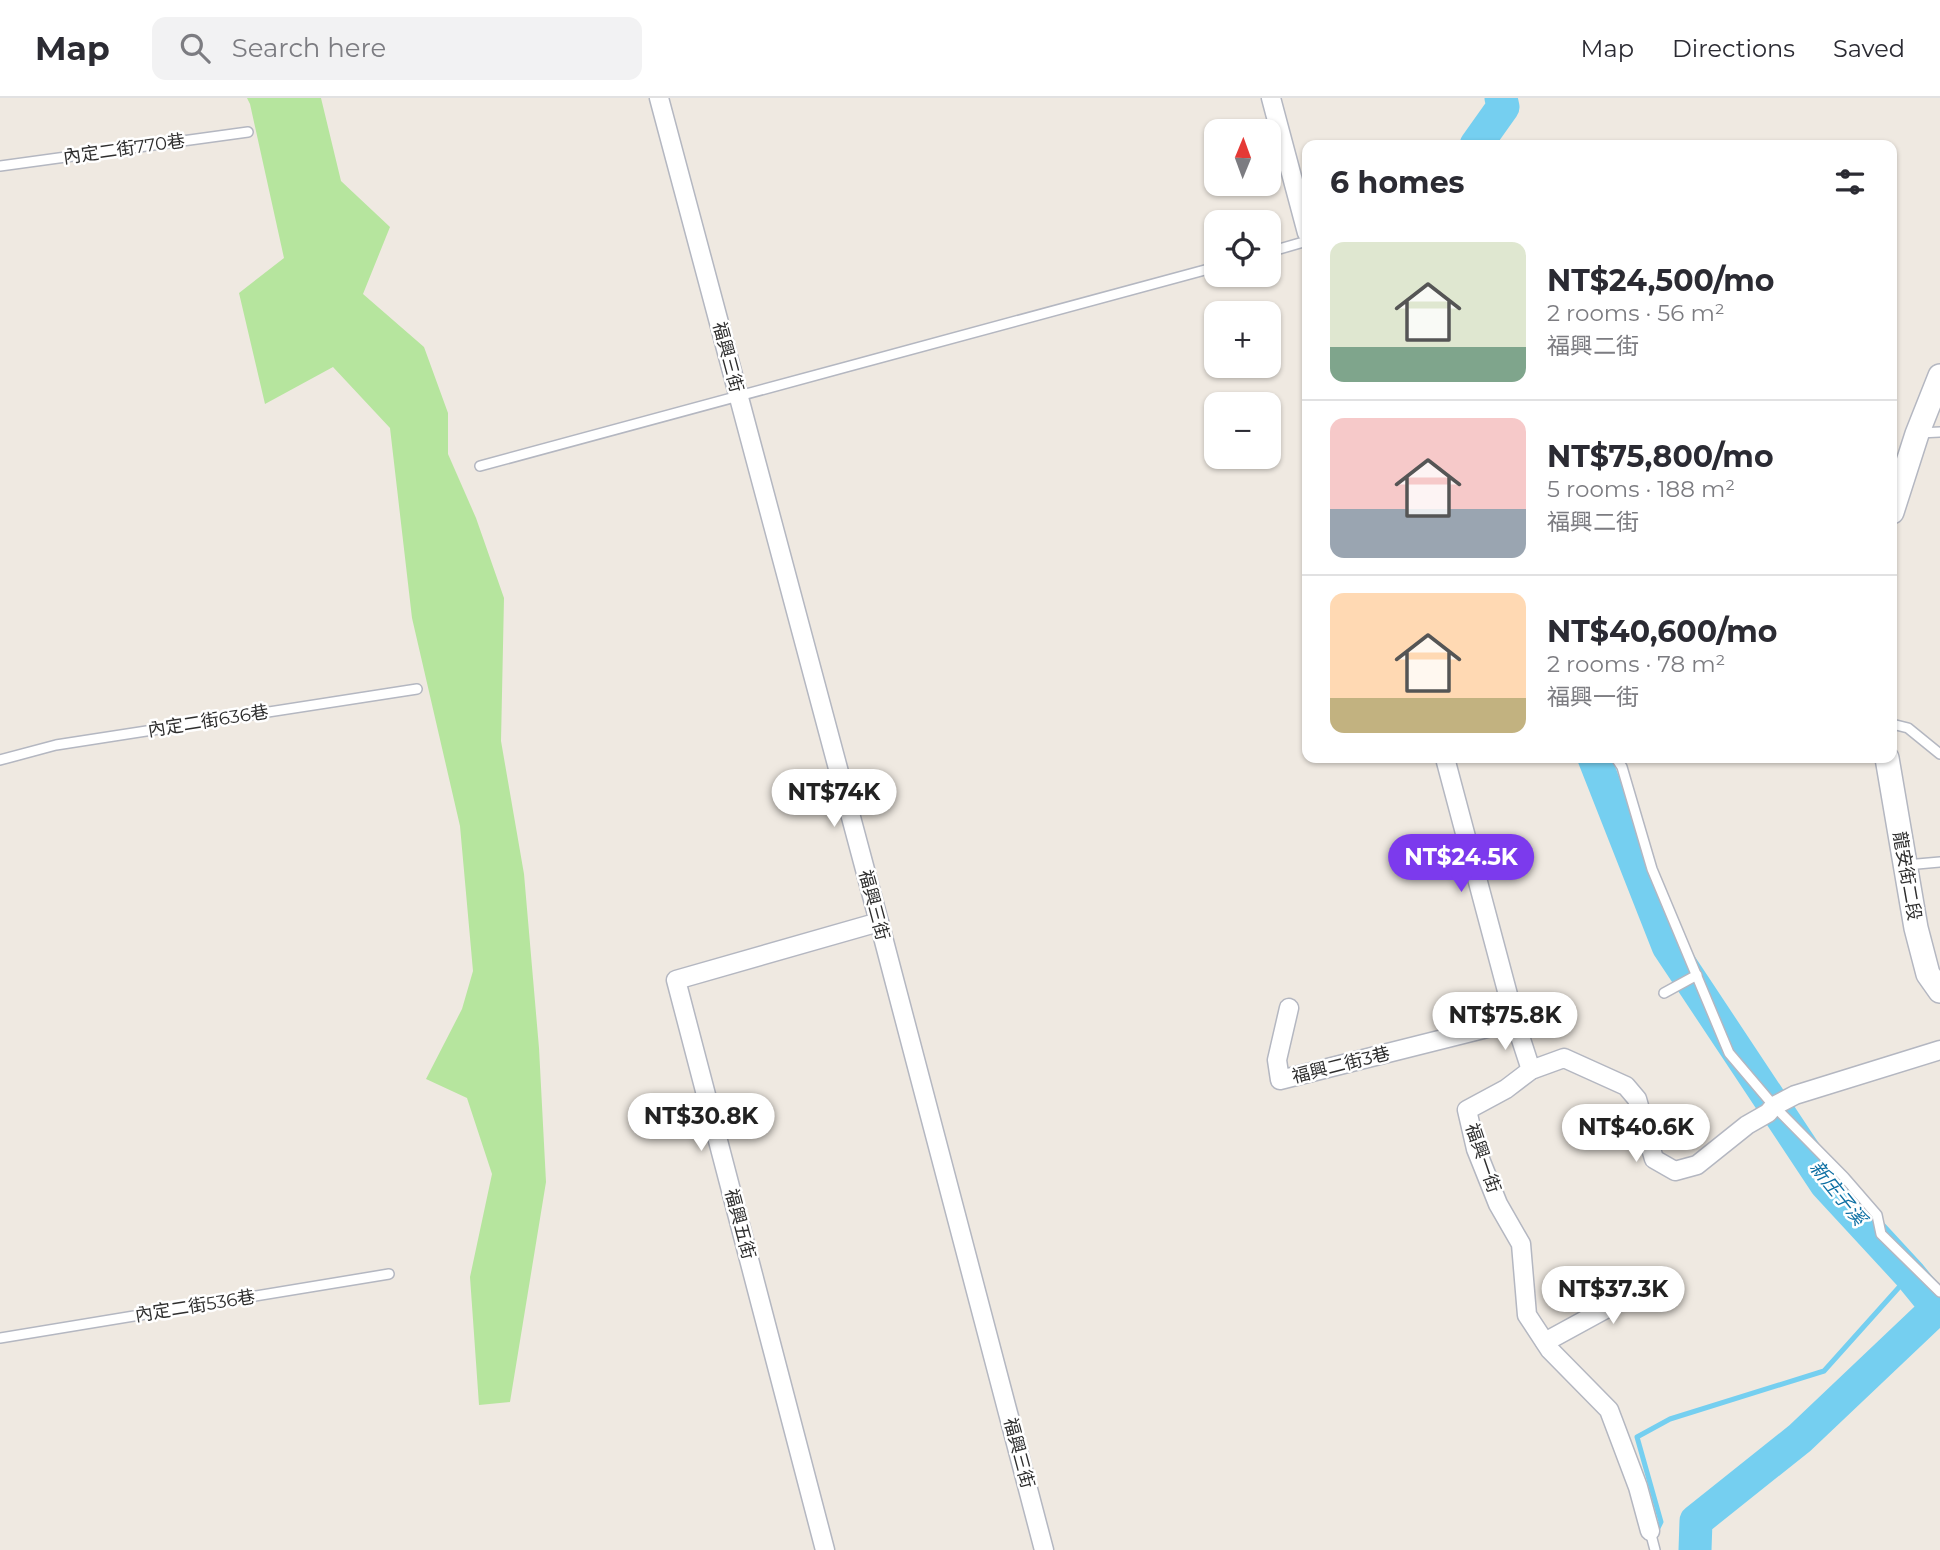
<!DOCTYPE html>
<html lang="en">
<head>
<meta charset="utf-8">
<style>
  :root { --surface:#fff; --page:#f2f2f3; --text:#2b2b33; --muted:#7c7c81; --line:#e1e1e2; --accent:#7c3aed }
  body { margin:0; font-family:Montserrat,"Noto Sans TC",sans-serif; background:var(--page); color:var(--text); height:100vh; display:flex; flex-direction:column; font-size:26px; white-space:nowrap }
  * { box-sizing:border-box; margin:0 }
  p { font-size:23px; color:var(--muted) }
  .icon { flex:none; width:38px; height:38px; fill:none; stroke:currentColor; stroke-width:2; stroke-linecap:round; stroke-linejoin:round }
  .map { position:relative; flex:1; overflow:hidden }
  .side { position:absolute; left:1302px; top:42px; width:595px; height:623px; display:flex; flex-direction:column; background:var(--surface); border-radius:14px; box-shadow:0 2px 5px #0004 }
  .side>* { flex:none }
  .needle { width:46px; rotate:1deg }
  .tools { position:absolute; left:1204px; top:21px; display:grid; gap:14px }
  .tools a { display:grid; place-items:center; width:77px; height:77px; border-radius:14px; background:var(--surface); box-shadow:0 2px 5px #0004; font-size:35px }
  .price { position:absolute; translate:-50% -60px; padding:0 16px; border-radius:24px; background:#fff; color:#222; font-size:23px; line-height:46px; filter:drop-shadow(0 2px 4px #0008) }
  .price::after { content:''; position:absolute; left:50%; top:42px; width:21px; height:16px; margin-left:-10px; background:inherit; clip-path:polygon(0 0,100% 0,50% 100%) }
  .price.current { background:var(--accent); color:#fff }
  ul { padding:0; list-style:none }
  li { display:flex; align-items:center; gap:21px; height:175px; padding:0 28px }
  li+li { border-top:2px solid var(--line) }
  li span { display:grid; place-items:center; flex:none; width:196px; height:140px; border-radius:14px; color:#555 }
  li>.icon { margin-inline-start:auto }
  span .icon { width:84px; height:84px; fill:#fffc; stroke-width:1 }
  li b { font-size:30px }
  h2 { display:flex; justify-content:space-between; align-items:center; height:84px; padding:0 28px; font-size:30px }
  header { display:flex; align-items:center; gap:42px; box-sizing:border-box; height:98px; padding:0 35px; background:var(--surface); border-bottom:2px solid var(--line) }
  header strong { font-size:33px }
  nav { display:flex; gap:38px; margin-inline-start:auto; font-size:24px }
  .search { width:490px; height:63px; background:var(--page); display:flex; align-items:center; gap:18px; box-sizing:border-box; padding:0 24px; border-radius:14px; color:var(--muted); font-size:26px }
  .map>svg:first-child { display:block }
  .green { fill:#b6e59e }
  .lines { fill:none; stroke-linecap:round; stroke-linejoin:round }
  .stream { stroke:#75cff0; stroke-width:5 }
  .river { stroke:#75cff0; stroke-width:33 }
  .service-casing { stroke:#b4b7c1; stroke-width:12 }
  .minor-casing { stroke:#b4b7c1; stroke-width:21 }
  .tertiary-casing { stroke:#b4b7c1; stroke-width:26 }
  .service { stroke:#fff; stroke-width:9 }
  .minor { stroke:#fff; stroke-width:18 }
  .tertiary { stroke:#fff; stroke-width:23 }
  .labels { text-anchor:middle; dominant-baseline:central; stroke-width:5; stroke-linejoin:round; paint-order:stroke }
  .street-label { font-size:18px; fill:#2e2e2e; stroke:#fff }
  .water-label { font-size:19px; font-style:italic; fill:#0d6fa3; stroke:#fff }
</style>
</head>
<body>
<header>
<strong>Map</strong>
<div class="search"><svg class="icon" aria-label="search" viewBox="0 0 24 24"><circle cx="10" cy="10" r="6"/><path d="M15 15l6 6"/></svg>Search here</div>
<nav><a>Map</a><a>Directions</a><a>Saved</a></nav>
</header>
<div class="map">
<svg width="1940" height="1452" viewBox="0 0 1940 1452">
  <rect width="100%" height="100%" fill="#efe9e1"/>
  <polygon class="green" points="247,0 321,0 341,83 390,129 363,196 424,249 448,315 448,356 476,420 504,500 501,643 524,776 539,950 546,1084 510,1304 479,1307 470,1179 492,1076 467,1000 426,981 462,911 473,873 460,728 412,520 390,330 333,269 265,306 239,195 284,160 250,6"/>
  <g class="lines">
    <g class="stream">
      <polyline points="1937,1210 1940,1211"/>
      <polyline points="1656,1434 1661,1424 1637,1339 1670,1321 1824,1273 1910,1177"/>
    </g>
    <g class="river">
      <polyline points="1476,47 1503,9 1501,0"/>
      <polyline points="1594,660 1668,848 1826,1086 1910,1177 1937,1210 1800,1340 1696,1423 1695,1452"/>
    </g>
    <defs>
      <g id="service">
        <polyline points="0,68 248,34"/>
        <polyline points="1269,154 1307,143"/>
        <polyline points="1919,335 1940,334"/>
        <path d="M 480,368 C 725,300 971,237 1216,169"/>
        <polyline points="1892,626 1908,630 1940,656"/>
        <polyline points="1616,660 1622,669 1652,771 1729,955 1774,1008 1844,1079 1877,1117 1881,1136 1940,1194"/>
        <polyline points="0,662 56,647 417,591"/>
        <polyline points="1906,767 1940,764"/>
        <polyline points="1664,895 1697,877"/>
        <polyline points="0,1240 389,1176"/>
        <polyline points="1650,1433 1655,1452"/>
      </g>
      <g id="minor">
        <polyline points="659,0 879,824 1044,1452"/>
        <polyline points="1271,0 1307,135"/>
        <polyline points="1445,660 1515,923 1531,972"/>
        <polyline points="1289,910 1277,962 1280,982 1515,923"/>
        <polyline points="1545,1244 1664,1179"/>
        <polyline points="1650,1433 1638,1389 1609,1312 1550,1252 1527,1217 1521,1146 1498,1106 1476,1051 1467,1012 1506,991 1531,972 1564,960 1626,988 1637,1001 1654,1061 1675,1073 1697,1067 1747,1027 1768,1015 1774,1008 1795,997 1940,952"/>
        <polyline points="825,1452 676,882 879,824"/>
      </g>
      <g id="tertiary">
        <polyline points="1892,414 1917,336 1940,278"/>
        <polyline points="1887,660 1916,830 1928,876 1940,893"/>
      </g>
    </defs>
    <use href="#service" class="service-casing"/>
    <use href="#minor" class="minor-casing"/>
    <use href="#tertiary" class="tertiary-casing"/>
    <use href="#service" class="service"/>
    <use href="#minor" class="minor"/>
    <use href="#tertiary" class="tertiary"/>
  </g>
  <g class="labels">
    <g class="street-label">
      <text transform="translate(124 51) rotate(-8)">內定二街770巷</text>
      <text transform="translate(728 259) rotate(75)">福興三街</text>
      <text transform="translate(208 623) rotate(-9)">內定二街636巷</text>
      <text transform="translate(1907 778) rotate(80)">龍安街二段</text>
      <text transform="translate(874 807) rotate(75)">福興三街</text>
      <text transform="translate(1341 967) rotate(-14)">福興二街3巷</text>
      <text transform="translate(1483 1060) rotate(71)">福興一街</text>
      <text transform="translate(740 1126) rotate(75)">福興五街</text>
      <text transform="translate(195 1208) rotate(-9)">內定二街536巷</text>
      <text transform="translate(1019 1355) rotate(75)">福興三街</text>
    </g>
    <g class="water-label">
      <text transform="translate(1838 1095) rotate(51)">新庄子溪</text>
    </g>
  </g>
</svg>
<div class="tools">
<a><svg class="needle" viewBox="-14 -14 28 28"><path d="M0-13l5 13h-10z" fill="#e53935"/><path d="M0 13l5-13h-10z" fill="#7c7c81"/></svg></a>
<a><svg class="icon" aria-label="locate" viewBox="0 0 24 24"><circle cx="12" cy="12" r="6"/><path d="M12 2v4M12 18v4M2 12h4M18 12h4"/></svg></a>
<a>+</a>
<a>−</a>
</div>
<b class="price" style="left:834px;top:731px">NT$74K</b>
<b class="price current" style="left:1461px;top:796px">NT$24.5K</b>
<b class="price" style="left:1505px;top:954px">NT$75.8K</b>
<b class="price" style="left:701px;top:1055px">NT$30.8K</b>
<b class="price" style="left:1636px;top:1066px">NT$40.6K</b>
<b class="price" style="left:1613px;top:1228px">NT$37.3K</b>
<section class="side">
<h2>6 homes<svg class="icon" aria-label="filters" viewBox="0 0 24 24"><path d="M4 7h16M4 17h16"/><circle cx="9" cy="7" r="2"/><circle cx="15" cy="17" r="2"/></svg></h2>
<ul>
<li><span style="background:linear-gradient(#dfe7d0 75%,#7fa58c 0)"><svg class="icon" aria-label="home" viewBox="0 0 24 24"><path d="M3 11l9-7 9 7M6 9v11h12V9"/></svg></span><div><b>NT$24,500/mo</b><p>2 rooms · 56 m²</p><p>福興二街</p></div></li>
<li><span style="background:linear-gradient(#f6c9c9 65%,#9aa5b1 0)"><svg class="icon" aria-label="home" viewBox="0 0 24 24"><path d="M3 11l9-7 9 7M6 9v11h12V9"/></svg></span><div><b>NT$75,800/mo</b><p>5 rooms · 188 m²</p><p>福興二街</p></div></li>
<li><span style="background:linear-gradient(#ffd9b3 75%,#c2b280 0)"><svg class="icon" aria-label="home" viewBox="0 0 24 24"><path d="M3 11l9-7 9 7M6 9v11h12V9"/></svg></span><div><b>NT$40,600/mo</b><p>2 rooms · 78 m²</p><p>福興一街</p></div></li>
</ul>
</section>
</div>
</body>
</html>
